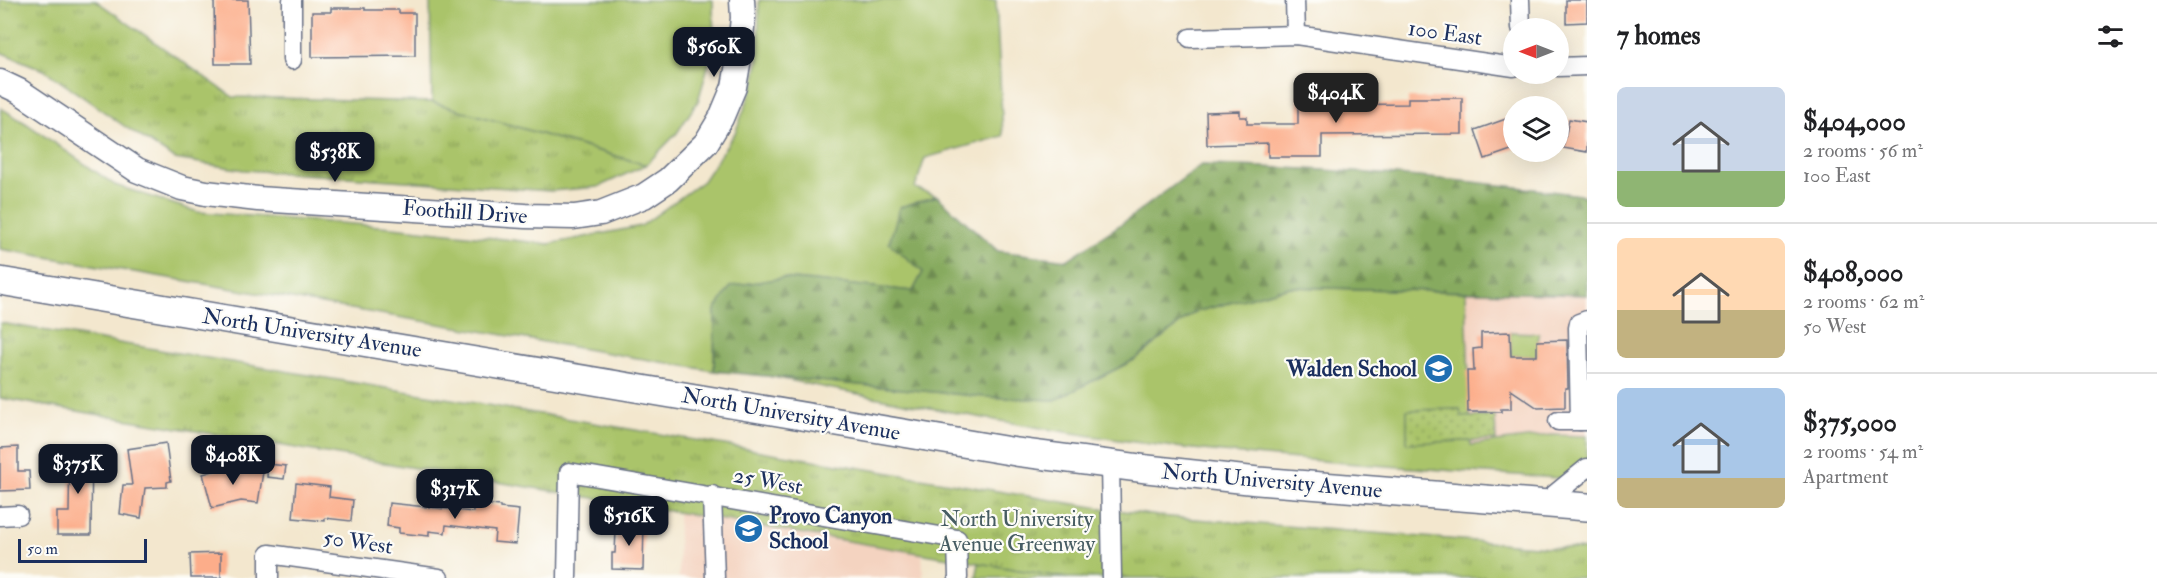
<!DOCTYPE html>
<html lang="en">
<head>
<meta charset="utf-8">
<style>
  :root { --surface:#fff; --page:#f6f6f6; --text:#202124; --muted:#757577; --line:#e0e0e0; --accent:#111827 }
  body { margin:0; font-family:"IM FELL Double Pica",serif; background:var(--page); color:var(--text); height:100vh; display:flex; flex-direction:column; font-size:22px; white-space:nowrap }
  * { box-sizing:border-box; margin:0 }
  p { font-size:20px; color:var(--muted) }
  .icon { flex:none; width:33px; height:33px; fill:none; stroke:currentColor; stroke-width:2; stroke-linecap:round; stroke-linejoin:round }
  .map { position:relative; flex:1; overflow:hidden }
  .details { display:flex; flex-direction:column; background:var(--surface); width:570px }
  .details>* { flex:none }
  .needle { width:39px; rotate:270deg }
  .tools { position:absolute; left:1503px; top:18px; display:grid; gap:12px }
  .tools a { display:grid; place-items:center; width:66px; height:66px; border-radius:50%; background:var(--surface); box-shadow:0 6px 24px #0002; font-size:30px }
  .scale { position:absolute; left:18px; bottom:15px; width:129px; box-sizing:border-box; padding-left:6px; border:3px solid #1b2f5e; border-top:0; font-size:16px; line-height:21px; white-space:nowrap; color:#1b2f5e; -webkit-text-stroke:4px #fdfcf7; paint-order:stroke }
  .price { position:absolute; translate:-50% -51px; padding:0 14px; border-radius:12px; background:var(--accent); color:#fff; font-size:20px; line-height:39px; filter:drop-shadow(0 2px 3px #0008) }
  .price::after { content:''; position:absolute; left:50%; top:36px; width:18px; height:14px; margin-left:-9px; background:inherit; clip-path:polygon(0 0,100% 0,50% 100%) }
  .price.current { background:#222; color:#fff }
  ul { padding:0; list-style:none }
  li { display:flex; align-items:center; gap:18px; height:150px; padding:0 30px }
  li+li { border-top:2px solid var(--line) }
  li span { display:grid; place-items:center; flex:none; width:168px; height:120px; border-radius:9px; color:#555 }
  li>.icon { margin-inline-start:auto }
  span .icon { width:72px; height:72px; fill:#fffc; stroke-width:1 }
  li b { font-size:26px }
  h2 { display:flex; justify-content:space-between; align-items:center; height:72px; padding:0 30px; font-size:26px }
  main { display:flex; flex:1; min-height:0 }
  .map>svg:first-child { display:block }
  .built { fill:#f4d3c0 }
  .grass { fill:#aac46a; stroke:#627a64; stroke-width:1.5 }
  .forest { fill:url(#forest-firs); stroke:#516c5e; stroke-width:1.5 }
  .park { fill:url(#park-tufts); stroke:#627a64; stroke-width:1.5 }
  .garden { fill:url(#garden-dots); stroke:#627a64; stroke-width:1.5 }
  .building { fill:#fcad8a }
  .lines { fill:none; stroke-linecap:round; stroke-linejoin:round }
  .minor-casing { stroke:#676f85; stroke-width:21 }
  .major-casing { stroke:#676f85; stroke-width:27 }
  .highway-casing { stroke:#676f85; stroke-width:30 }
  .minor { stroke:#fff; stroke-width:18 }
  .major { stroke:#fff; stroke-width:24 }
  .highway { stroke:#fff; stroke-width:27 }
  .labels { text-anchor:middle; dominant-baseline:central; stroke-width:4.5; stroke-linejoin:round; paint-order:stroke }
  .street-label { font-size:22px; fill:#1b2f5e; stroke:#fdfcf7 }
  .poi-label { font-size:22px; font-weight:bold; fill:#1b2f5e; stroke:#fdfcf7; text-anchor:end }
  .park-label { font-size:22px; fill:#465c62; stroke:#fdfcf7 }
</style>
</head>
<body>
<main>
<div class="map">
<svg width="1587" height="578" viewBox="0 0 1587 578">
  <defs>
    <pattern id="forest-firs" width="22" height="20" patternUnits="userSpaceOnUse" patternTransform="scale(1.5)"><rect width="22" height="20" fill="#87aa5e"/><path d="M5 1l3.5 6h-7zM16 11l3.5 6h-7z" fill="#6e8b51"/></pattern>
    <pattern id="park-tufts" width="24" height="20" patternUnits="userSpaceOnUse" patternTransform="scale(1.5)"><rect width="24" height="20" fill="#aac46a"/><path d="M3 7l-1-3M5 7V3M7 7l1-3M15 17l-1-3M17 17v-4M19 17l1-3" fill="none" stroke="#8aa05a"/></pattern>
    <pattern id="garden-dots" width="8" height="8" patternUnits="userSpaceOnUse" patternTransform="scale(1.5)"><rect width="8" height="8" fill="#aac46a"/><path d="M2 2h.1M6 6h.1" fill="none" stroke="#8aa05a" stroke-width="1.8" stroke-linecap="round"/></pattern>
  </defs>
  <rect width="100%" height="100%" fill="#fdfcf7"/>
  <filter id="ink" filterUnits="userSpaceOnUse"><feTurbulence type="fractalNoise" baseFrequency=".0167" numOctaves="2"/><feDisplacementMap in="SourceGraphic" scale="12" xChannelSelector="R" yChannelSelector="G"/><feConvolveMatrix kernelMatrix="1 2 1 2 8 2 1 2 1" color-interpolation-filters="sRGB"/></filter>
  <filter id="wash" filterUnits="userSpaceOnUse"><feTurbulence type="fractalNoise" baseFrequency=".008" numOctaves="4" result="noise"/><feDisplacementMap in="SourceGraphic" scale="24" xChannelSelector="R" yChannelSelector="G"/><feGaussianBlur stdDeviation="1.35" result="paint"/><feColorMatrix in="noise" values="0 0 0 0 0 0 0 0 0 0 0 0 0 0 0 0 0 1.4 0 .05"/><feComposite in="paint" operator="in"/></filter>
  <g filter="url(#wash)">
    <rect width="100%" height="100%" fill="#f3e7ce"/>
    <g class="built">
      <polygon points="1290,287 1587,295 1587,455 1471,446"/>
      <polygon points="678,505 922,548 923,578 679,578"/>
    </g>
    <g class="grass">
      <polygon points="430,0 713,0 714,46 698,101 677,133 646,165 432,102"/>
      <polygon points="759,0 996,0 1003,136 925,158 915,188 937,196 900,207 923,272 913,291 783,278 715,310 714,371 0,249 1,108 27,124 115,185 198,212 392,227 549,244 641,226 703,181 735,133 754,84 758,62"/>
      <path d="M 1290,287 L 1466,292 L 1471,445 L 1551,435 L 1587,436 L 1587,480 C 1447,470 1306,462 1166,446 C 1032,430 900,402 768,376 L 986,397 L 1055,400 L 1134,360 L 1195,312 Z"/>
      <polygon points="1510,332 1539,333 1537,356 1511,356"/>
      <polygon points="979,563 1068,578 976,578"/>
    </g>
    <path class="forest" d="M 1201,165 C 1330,168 1459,178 1587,196 L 1587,295 L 1290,287 L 1195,312 L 1134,360 L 1055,400 L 986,397 L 714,371 L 715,310 L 731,286 L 783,278 L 913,291 L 923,272 L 889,243 L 900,207 L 937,196 L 998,251 L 1067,260 L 1130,218 Z"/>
    <g class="park">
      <polygon points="0,0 95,0 233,97 432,102 646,165 598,187 551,191 244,170 175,159 127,128 44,70 0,52"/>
      <polygon points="0,323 1081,505 1158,516 1587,550 1587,578 1067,578 0,398"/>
    </g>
    <polygon class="garden" points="1460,409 1461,417 1495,416 1496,440 1407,443 1407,410"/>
    <g id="blocks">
      <g class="building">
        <polygon points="214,0 248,0 250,64 215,64"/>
        <polygon points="1566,0 1587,0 1587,22 1566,23"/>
        <polygon points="331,8 365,8 365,10 399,10 399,13 415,13 415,56 312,57 312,12 331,12"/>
        <polygon points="1298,94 1321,94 1321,105 1408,104 1408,98 1462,98 1462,134 1322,135 1322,157 1268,157 1268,143 1207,145 1206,112 1240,111 1240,117 1247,117 1247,124 1298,124"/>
        <polygon points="1514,116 1514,149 1485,159 1475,130"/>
        <polygon points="1569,119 1587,122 1587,152 1563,148"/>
        <polygon points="1510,332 1511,356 1537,356 1537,341 1567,340 1568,388 1565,388 1565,407 1538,408 1511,390 1511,409 1501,409 1501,412 1468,412 1467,371 1474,371 1473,349 1481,348 1481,333"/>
        <polygon points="166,443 171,481 167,482 167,487 145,488 141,518 120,514 123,485 132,485 127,449"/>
        <polygon points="70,446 92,446 91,535 57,535 57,512 69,512"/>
        <polygon points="18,447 18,471 29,471 30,490 0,491 0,448"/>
        <polygon points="268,464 286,466 284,479 267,477"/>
        <polygon points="233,465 234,468 263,472 258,503 241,501 212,508 203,474"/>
        <polygon points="296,483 330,487 329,497 353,500 351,521 325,518 325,521 293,518"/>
        <polygon points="389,503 473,512 474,503 500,506 500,508 519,510 516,544 494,542 495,531 446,525 445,533 429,531 429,536 399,533 399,528 387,526"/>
        <polygon points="624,520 644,521 643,570 612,569 612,553 615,553 616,530 624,530"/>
        <polygon points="221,553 221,578 191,578 190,554"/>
      </g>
    </g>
  </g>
  <g filter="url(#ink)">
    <use href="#blocks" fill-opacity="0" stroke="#676f85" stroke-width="1.5"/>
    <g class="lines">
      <defs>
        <g id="minor">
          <polyline points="292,0 292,60"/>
          <polyline points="1295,0 1296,35"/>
          <polyline points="1520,0 1521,28"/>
          <polyline points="1190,38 1296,35 1514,67"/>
          <polyline points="1558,67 1587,66"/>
          <polyline points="1558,421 1587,421"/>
          <polyline points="1580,421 1578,328 1579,323 1587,320"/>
          <polyline points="1110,464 1112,578"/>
          <polyline points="712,495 715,578"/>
          <polyline points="1544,503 1587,468"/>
          <polyline points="0,516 18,515"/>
          <polyline points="269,578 269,554 439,578"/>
          <polyline points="567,578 569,472 957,539 958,578"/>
        </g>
        <polyline id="major" points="0,82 19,91 137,170 182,188 206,193 258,199 525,216 574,217 601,213 644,196 668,180 706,143 721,118 734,87 738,64 743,18 742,0"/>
        <polyline id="highway" points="0,281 1016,452 1147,469 1258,481 1587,507"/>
      </defs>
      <use href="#minor" class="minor-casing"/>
      <use href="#major" class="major-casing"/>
      <use href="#highway" class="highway-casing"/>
      <use href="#minor" class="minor"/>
      <use href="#major" class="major"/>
      <use href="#highway" class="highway"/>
    </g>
  </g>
  <defs>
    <symbol id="school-disc" viewBox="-11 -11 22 22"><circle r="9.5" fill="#1f6fb2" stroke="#fdfcf7"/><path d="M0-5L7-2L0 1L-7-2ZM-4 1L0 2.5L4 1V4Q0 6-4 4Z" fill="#fff"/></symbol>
  </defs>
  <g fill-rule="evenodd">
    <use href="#school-disc" x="1422" y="352" width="33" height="33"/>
    <use href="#school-disc" x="732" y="512" width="33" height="33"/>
  </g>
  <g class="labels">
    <g class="street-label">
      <text transform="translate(1445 33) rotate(8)">100 East</text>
      <text transform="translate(465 212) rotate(4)">Foothill Drive</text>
      <text transform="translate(312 333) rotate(9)">North University Avenue</text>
      <text transform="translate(791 414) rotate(10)">North University Avenue</text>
      <text transform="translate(768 481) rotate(10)">25 West</text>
      <text transform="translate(1272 481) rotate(5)">North University Avenue</text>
      <text transform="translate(358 542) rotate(8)">50 West</text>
    </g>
    <g class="poi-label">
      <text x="1417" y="369">Walden School</text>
      <text x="769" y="516" text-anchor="start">Provo Canyon<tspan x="769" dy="25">School</tspan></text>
    </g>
    <g class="park-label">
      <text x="1017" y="519">North University<tspan x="1017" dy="25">Avenue Greenway</tspan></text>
    </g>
  </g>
</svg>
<div class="tools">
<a><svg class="needle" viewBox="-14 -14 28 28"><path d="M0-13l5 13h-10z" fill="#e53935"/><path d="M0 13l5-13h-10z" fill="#757577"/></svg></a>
<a><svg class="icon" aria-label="layers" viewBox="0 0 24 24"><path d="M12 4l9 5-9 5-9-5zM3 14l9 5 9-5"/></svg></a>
</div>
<div class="scale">50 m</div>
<b class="price" style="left:714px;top:78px">$560K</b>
<b class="price current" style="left:1336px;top:124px">$404K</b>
<b class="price" style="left:335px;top:183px">$538K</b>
<b class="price" style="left:233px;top:486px">$408K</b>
<b class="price" style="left:78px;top:495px">$375K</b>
<b class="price" style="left:455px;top:520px">$317K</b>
<b class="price" style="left:629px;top:547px">$516K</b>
</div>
<section class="details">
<h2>7 homes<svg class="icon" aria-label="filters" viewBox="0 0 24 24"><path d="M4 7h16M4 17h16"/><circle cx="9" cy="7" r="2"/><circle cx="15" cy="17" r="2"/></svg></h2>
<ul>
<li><span style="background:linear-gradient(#c9d6e8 70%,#8fb573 0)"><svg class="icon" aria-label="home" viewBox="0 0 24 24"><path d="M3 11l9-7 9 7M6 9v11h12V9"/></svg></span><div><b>$404,000</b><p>2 rooms · 56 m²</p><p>100 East</p></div></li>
<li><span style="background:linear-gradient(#ffd9b3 60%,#c2b280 0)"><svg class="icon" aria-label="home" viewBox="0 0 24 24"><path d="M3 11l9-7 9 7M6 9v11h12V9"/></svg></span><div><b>$408,000</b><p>2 rooms · 62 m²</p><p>50 West</p></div></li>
<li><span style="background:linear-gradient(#a9c7e8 75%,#c2b280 0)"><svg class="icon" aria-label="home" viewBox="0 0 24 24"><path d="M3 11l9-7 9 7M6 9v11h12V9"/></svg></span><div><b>$375,000</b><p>2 rooms · 54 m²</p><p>Apartment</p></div></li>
</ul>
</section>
</main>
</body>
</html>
